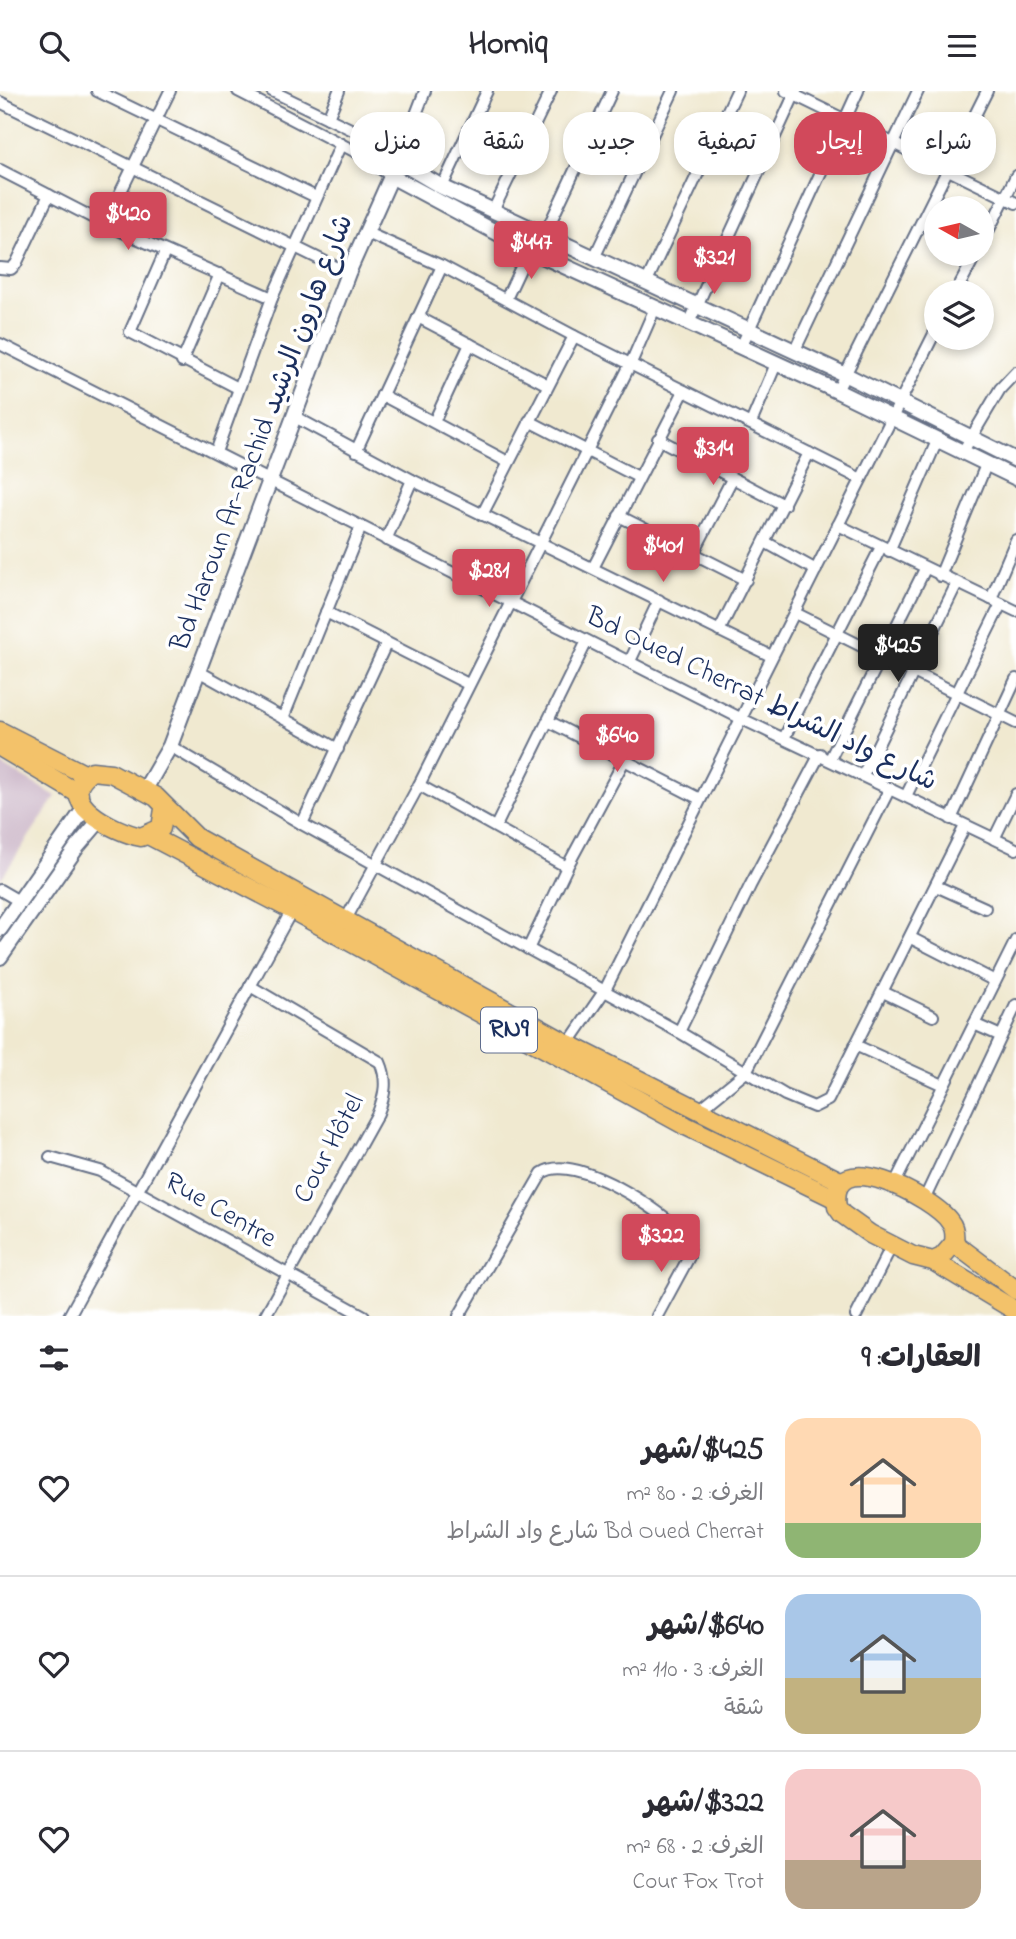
<!DOCTYPE html>
<html lang="ar">
<head>
<meta charset="utf-8">
<style>
  :root { --surface:#fff; --page:#f7f7f7; --text:#2b2b33; --muted:#7c7c81; --line:#e1e1e2; --accent:#d1495b }
  body { margin:0; font-family:"Indie Flower","Playpen Sans Arabic",sans-serif; background:var(--page); color:var(--text); direction:rtl; height:100vh; display:flex; flex-direction:column; font-size:26px; white-space:nowrap }
  * { box-sizing:border-box; margin:0 }
  p { font-size:23px; color:var(--muted) }
  .icon { flex:none; width:38px; height:38px; fill:none; stroke:currentColor; stroke-width:2; stroke-linecap:round; stroke-linejoin:round }
  .map { position:relative; height:1225px; overflow:hidden; direction:ltr }
  .panel { display:flex; flex-direction:column; background:var(--surface); flex:1 }
  .panel>* { flex:none }
  .hud { position:absolute; left:21px; top:21px; width:975px; height:63px; direction:rtl; display:flex; gap:14px }
  .needle { width:46px; rotate:278deg }
  .buttons { position:absolute; left:924px; top:105px; display:grid; gap:14px }
  .buttons a { display:grid; place-items:center; width:70px; height:70px; border-radius:50%; background:var(--surface); box-shadow:0 4px 10px #0003; font-size:35px }
  .price { position:absolute; translate:-50% -60px; padding:0 16px; border-radius:7px; background:var(--accent); color:#fff; font-size:23px; line-height:46px; filter:drop-shadow(0 2px 4px #0008) }
  .price::after { content:''; position:absolute; left:50%; top:42px; width:21px; height:16px; margin-left:-10px; background:inherit; clip-path:polygon(0 0,100% 0,50% 100%) }
  .price.active { background:#222; color:#fff }
  ul { padding:0; list-style:none }
  li { display:flex; align-items:center; gap:21px; height:175px; padding:0 35px }
  li+li { border-top:2px solid var(--line) }
  li span { display:grid; place-items:center; flex:none; width:196px; height:140px; border-radius:21px; color:#555 }
  li>.icon { margin-inline-start:auto }
  span .icon { width:84px; height:84px; fill:#fffc; stroke-width:1 }
  li b { font-size:30px }
  h2 { display:flex; justify-content:space-between; align-items:center; height:84px; padding:0 35px; font-size:30px }
  .tag { padding:0 24px; border-radius:28px; background:var(--surface); box-shadow:0 4px 10px #0003; font-size:24px; line-height:63px }
  .tag.active { background:var(--accent); color:#fff }
  header { display:flex; justify-content:space-between; align-items:center; height:91px; padding:0 35px; background:var(--surface); font-size:32px; font-weight:700 }
  .map>svg:first-child { display:block }
  .industrial { fill:#d0bdcd }
  .lines { fill:none; stroke-linecap:round; stroke-linejoin:round }
  .minor-casing { stroke:#667086; stroke-width:14 }
  .tertiary-casing { stroke:#667086; stroke-width:18 }
  .trunk-casing { stroke:#667086; stroke-width:21 }
  .minor { stroke:#fff; stroke-width:10 }
  .tertiary { stroke:#fff; stroke-width:14 }
  .trunk { stroke:#f3c26a; stroke-width:18 }
  .labels { text-anchor:middle; dominant-baseline:central; stroke-width:7; stroke-linejoin:round; paint-order:stroke }
  .shield { fill:#fff; stroke:#5f6d8e; stroke-width:2 }
  .shield-label { font-size:26px; font-weight:bold; fill:#1b2f5e }
  .street-label { font-size:28px; fill:#1b2f5e; stroke:#fff }
</style>
</head>
<body>
<header><svg class="icon" aria-label="menu" viewBox="0 0 24 24"><path d="M4 6h16M4 12h16M4 18h16"/></svg>Homiq<svg class="icon" aria-label="search" viewBox="0 0 24 24"><circle cx="10" cy="10" r="6"/><path d="M15 15l6 6"/></svg></header>
<div class="map">
<svg width="1016" height="1225" viewBox="0 0 1016 1225">
  <rect width="100%" height="100%" fill="#fff"/>
  <filter id="ink" filterUnits="userSpaceOnUse"><feTurbulence type="fractalNoise" baseFrequency=".0143" numOctaves="2"/><feDisplacementMap in="SourceGraphic" scale="14" xChannelSelector="R" yChannelSelector="G"/><feConvolveMatrix kernelMatrix="1 2 1 2 8 2 1 2 1" color-interpolation-filters="sRGB"/></filter>
  <filter id="wash" filterUnits="userSpaceOnUse"><feTurbulence type="fractalNoise" baseFrequency=".00686" numOctaves="4" result="noise"/><feDisplacementMap in="SourceGraphic" scale="28" xChannelSelector="R" yChannelSelector="G"/><feGaussianBlur stdDeviation="1.57" result="paint"/><feColorMatrix in="noise" values="0 0 0 0 0 0 0 0 0 0 0 0 0 0 0 0 0 1.4 0 .05"/><feComposite in="paint" operator="in"/></filter>
  <g filter="url(#wash)">
    <rect width="100%" height="100%" fill="#f0e9d0"/>
    <polygon class="industrial" points="0,673 56,705 0,789"/>
  </g>
  <g filter="url(#ink)">
    <g class="lines">
      <defs>
        <g id="minor">
          <polyline points="97,0 316,106"/>
          <polyline points="238,0 358,62 391,85"/>
          <polyline points="272,0 363,44 398,70 425,0"/>
          <polyline points="786,0 1016,112"/>
          <polyline points="0,11 348,182"/>
          <polyline points="328,27 339,0"/>
          <polyline points="363,44 411,36"/>
          <polyline points="0,79 105,133 272,207"/>
          <polyline points="442,96 487,0"/>
          <polyline points="493,120 551,0"/>
          <polyline points="105,133 170,0"/>
          <polyline points="367,142 442,175 574,245 861,388"/>
          <polyline points="544,145 612,0"/>
          <polyline points="982,152 1016,85"/>
          <polyline points="165,161 130,241 238,297"/>
          <polyline points="594,167 673,0"/>
          <polyline points="0,177 11,178 16,173 49,104"/>
          <polyline points="646,192 737,0"/>
          <polyline points="956,201 976,163"/>
          <polyline points="506,208 529,159"/>
          <polyline points="418,226 548,294"/>
          <polyline points="689,232 796,0"/>
          <polyline points="0,253 742,628 1016,758"/>
          <polyline points="741,256 858,0"/>
          <polyline points="794,261 918,0"/>
          <polyline points="182,271 220,183"/>
          <polyline points="837,300 987,0"/>
          <polyline points="382,304 508,371"/>
          <polyline points="295,326 412,389 771,565"/>
          <polyline points="529,330 638,386"/>
          <polyline points="434,331 470,253"/>
          <polyline points="751,332 776,273"/>
          <polyline points="658,348 784,414"/>
          <polyline points="356,360 442,175"/>
          <polyline points="216,361 272,207 341,53"/>
          <polyline points="962,362 1000,298 1016,281"/>
          <polyline points="482,424 574,245"/>
          <polyline points="619,425 746,489"/>
          <polyline points="838,434 1016,520"/>
          <polyline points="386,449 412,389"/>
          <polyline points="765,451 816,479"/>
          <polyline points="889,460 937,350"/>
          <polyline points="693,463 732,388"/>
          <polyline points="593,477 684,300"/>
          <polyline points="940,485 986,374"/>
          <polyline points="991,508 1016,449"/>
          <polyline points="326,521 468,593"/>
          <polyline points="795,522 1016,632"/>
          <polyline points="719,540 809,362"/>
          <polyline points="630,570 659,509"/>
          <polyline points="198,580 338,658"/>
          <polyline points="283,627 360,438"/>
          <polyline points="548,630 700,708"/>
          <polyline points="784,647 881,456"/>
          <polyline points="170,655 302,733 679,941 785,1004 814,1016 828,1009 965,735"/>
          <polyline points="830,668 925,478"/>
          <polyline points="863,684 956,494"/>
          <polyline points="419,694 567,776"/>
          <polyline points="906,705 1001,513"/>
          <polyline points="951,728 1016,588"/>
          <polyline points="302,733 386,553"/>
          <polyline points="496,735 587,550"/>
          <polyline points="994,748 1016,703"/>
          <polyline points="936,795 985,817"/>
          <polyline points="0,799 19,810"/>
          <polyline points="345,830 419,694 631,272 655,217"/>
          <polyline points="911,847 995,890"/>
          <polyline points="528,858 567,776 624,670"/>
          <path d="M 250,895 L 380,971 C 388,989 385,1004 378,1022 L 265,1225"/>
          <polyline points="883,901 933,925"/>
          <polyline points="974,933 1001,945"/>
          <polyline points="679,941 750,795 820,663"/>
          <polyline points="568,953 605,899 936,239"/>
          <polyline points="855,954 943,994"/>
          <polyline points="699,1019 746,981 890,697"/>
          <polyline points="50,1066 100,1080 364,1225"/>
          <polyline points="894,1094 1016,849"/>
          <polyline points="924,1109 1016,914"/>
          <polyline points="69,1225 292,819"/>
          <path d="M 459,1225 L 542,1082 C 574,1060 665,1121 688,1147 L 689,1166 L 657,1225"/>
          <polyline points="856,1225 892,1154"/>
        </g>
        <g id="tertiary">
          <polyline points="391,85 529,159 837,300 1016,387"/>
          <polyline points="144,700 170,655 348,182 398,70 442,96 846,284 1016,369"/>
          <polyline points="0,838 84,718"/>
          <polyline points="0,866 77,756 100,729"/>
        </g>
        <g id="trunk">
          <polyline points="0,640 86,684"/>
          <polyline points="0,656 79,703"/>
          <path d="M 164,718 L 161,737 L 141,746 C 116,741 49,710 92,680 L 111,682 L 156,706 L 197,747 L 568,953 L 842,1091"/>
          <polyline points="150,745 292,819 686,1035 836,1108"/>
          <polyline points="954,1152 1016,1199"/>
          <path d="M 933,1170 L 942,1166 L 954,1152 C 955,1144 955,1137 950,1131 C 935,1107 826,1050 837,1116 L 842,1123 L 870,1143 L 913,1165 L 933,1170 L 1016,1220"/>
        </g>
      </defs>
      <use href="#minor" class="minor-casing"/>
      <use href="#tertiary" class="tertiary-casing"/>
      <use href="#trunk" class="trunk-casing"/>
      <use href="#minor" class="minor"/>
      <use href="#tertiary" class="tertiary"/>
      <use href="#trunk" class="trunk"/>
    </g>
  </g>
  <g class="labels">
    <rect class="shield" x="481" y="916.5" width="56" height="45" rx="5"/>
    <g class="shield-label">
      <text x="509" y="939">RN9</text>
    </g>
    <g class="street-label">
      <text transform="translate(263 342) rotate(-69)">Bd Haroun Ar-Rachid شارع هارون الرشيد</text>
      <text transform="translate(761 609) rotate(26)">Bd Oued Cherrat شارع واد الشراط</text>
      <text transform="translate(330 1058) rotate(-62)">Cour Hôtel</text>
      <text transform="translate(220 1120) rotate(30)">Rue Centre</text>
    </g>
  </g>
</svg>
<div class="buttons">
<a><svg class="needle" viewBox="-14 -14 28 28"><path d="M0-13l5 13h-10z" fill="#e53935"/><path d="M0 13l5-13h-10z" fill="#7c7c81"/></svg></a>
<a><svg class="icon" aria-label="layers" viewBox="0 0 24 24"><path d="M12 4l9 5-9 5-9-5zM3 14l9 5 9-5"/></svg></a>
</div>
<b class="price" style="left:128px;top:161px">$420</b>
<b class="price" style="left:531px;top:190px">$447</b>
<b class="price" style="left:714px;top:205px">$321</b>
<b class="price" style="left:713px;top:396px">$314</b>
<b class="price" style="left:663px;top:493px">$401</b>
<b class="price" style="left:489px;top:518px">$281</b>
<b class="price active" style="left:898px;top:593px">$425</b>
<b class="price" style="left:617px;top:683px">$640</b>
<b class="price" style="left:661px;top:1183px">$322</b>
<div class="hud">
<a class="tag">شراء</a>
<a class="tag active">إيجار</a>
<a class="tag">تصفية</a>
<a class="tag">جديد</a>
<a class="tag">شقة</a>
<a class="tag">منزل</a>
</div>
</div>
<section class="panel">
<h2>العقارات: 9<svg class="icon" aria-label="filters" viewBox="0 0 24 24"><path d="M4 7h16M4 17h16"/><circle cx="9" cy="7" r="2"/><circle cx="15" cy="17" r="2"/></svg></h2>
<ul>
<li><span style="background:linear-gradient(#ffd9b3 75%,#8fb573 0)"><svg class="icon" aria-label="home" viewBox="0 0 24 24"><path d="M3 11l9-7 9 7M6 9v11h12V9"/></svg></span><div><b>$425/شهر</b><p>الغرف: 2 · 80 m²</p><p>Bd Oued Cherrat شارع واد الشراط</p></div><svg class="icon" aria-label="heart" viewBox="0 0 24 24"><path d="M12 20l-8-8c-3-5 5-10 8-4 3-6 11-1 8 4z"/></svg></li>
<li><span style="background:linear-gradient(#a9c7e8 60%,#c2b280 0)"><svg class="icon" aria-label="home" viewBox="0 0 24 24"><path d="M3 11l9-7 9 7M6 9v11h12V9"/></svg></span><div><b>$640/شهر</b><p>الغرف: 3 · 110 m²</p><p>شقة</p></div><svg class="icon" aria-label="heart" viewBox="0 0 24 24"><path d="M12 20l-8-8c-3-5 5-10 8-4 3-6 11-1 8 4z"/></svg></li>
<li><span style="background:linear-gradient(#f6c9c9 65%,#b9a48a 0)"><svg class="icon" aria-label="home" viewBox="0 0 24 24"><path d="M3 11l9-7 9 7M6 9v11h12V9"/></svg></span><div><b>$322/شهر</b><p>الغرف: 2 · 68 m²</p><p>Cour Fox Trot</p></div><svg class="icon" aria-label="heart" viewBox="0 0 24 24"><path d="M12 20l-8-8c-3-5 5-10 8-4 3-6 11-1 8 4z"/></svg></li>
</ul>
</section>
</body>
</html>
